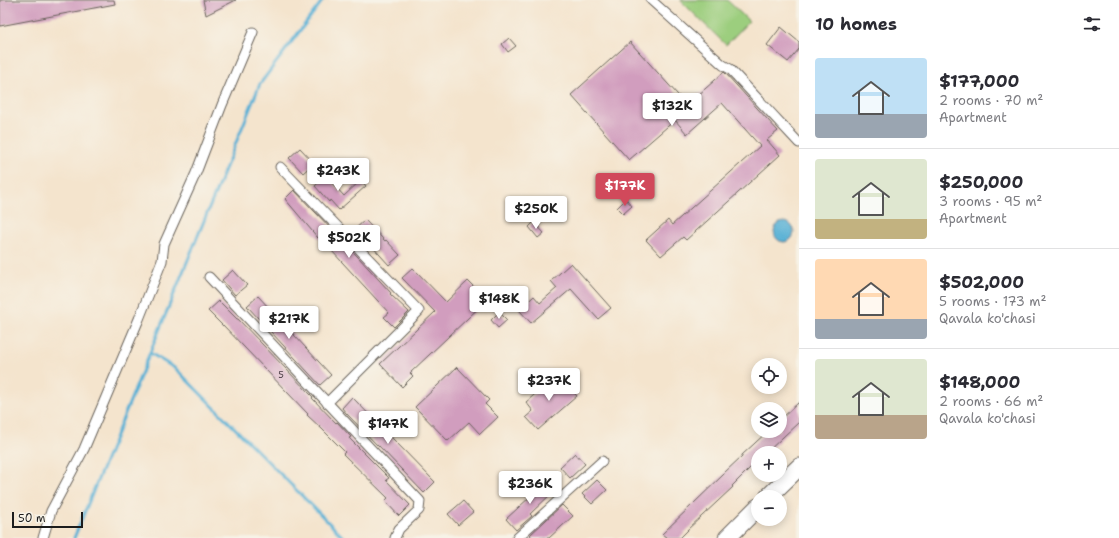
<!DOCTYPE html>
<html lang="en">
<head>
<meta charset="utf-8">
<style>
  :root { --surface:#fff; --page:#f2f2f3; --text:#2b2b33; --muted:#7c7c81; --line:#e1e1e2; --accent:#d1495b }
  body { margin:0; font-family:"Shantell Sans",sans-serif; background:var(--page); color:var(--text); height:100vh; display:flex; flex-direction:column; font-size:15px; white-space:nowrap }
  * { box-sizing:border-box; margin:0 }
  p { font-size:13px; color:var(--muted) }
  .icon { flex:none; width:22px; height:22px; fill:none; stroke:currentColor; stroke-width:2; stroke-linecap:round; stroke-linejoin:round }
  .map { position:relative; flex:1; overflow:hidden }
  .side { display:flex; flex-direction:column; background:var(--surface); width:320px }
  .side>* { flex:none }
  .buttons { position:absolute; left:751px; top:358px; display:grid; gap:8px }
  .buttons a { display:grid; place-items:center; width:36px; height:36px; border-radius:50%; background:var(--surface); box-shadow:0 2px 10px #0003; font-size:20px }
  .scale { position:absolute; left:12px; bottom:10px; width:71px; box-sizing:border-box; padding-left:4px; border:2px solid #1c1c1c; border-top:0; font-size:11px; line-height:14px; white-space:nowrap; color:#1c1c1c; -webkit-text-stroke:3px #f7f3e8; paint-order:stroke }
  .price { position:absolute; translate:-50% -34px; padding:0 9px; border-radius:4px; background:#fff; color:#222; font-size:13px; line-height:26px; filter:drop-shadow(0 1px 2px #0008) }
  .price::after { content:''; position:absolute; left:50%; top:24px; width:12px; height:9px; margin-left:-6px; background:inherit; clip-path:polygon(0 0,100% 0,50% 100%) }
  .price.current { background:var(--accent); color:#fff }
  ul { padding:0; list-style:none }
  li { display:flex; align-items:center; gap:12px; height:100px; padding:0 16px }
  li+li { border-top:1px solid var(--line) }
  li span { display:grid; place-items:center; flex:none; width:112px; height:80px; border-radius:4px; color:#555 }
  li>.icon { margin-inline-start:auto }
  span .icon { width:48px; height:48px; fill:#fffc; stroke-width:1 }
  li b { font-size:17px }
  h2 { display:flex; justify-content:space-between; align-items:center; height:48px; padding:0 16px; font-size:17px }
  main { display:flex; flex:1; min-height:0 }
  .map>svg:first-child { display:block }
  .green { fill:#9cce7e; stroke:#5c754d }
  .water { fill:#57b0d5; stroke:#3a6678 }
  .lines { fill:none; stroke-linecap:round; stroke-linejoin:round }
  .stream { stroke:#57b0d5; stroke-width:3 }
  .building { fill:#d19dbe }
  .street-casing { stroke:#68625a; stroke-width:11 }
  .highway-casing { stroke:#68625a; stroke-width:19 }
  .street { stroke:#fff; stroke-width:9 }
  .highway { stroke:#fff; stroke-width:17 }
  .labels { text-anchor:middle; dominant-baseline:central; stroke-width:3; stroke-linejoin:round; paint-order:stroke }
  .number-label { font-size:9px; fill:#493c44 }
</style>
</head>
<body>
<main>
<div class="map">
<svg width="799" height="538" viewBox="0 0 799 538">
  <rect width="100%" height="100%" fill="#f7f3e8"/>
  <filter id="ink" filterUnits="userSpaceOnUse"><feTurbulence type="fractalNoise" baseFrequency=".025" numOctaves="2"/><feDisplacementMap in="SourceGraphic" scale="8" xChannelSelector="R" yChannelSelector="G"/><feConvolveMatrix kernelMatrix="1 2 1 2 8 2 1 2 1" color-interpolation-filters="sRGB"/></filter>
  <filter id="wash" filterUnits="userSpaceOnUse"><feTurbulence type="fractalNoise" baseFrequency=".012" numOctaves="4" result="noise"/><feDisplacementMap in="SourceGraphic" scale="16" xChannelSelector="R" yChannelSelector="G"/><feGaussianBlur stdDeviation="0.9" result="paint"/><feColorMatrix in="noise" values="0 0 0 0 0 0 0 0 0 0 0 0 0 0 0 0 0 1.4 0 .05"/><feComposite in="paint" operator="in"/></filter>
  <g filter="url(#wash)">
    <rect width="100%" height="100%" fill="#f4e4cd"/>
    <polygon class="green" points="681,0 727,0 749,21 726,45 681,1"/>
    <circle class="water" cx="784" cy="232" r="10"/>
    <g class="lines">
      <g class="stream">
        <polyline points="150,353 176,369 344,538"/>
        <polyline points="74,538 260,84 323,0"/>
      </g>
    </g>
    <g id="blocks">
      <g class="building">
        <polygon points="0,0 114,0 115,4 0,26"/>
        <polygon points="203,0 236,0 206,15"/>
        <polygon points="781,27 799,42 799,49 788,62 767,45"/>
        <polygon points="509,38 516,46 508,52 502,44"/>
        <polygon points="630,42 687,105 724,72 726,74 778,131 767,140 780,155 686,240 683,237 661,256 646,240 668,220 672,225 760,146 722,103 687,134 675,120 629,160 571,95"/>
        <polygon points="300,148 314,163 303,173 289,158"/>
        <polygon points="326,176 344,196 361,180 366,186 339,210 330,200 329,202 315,186"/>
        <polygon points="294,190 358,257 391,293 390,294 409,312 394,327 384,317 389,313 319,237 318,238 285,199"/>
        <polygon points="626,199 632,206 623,214 617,208"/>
        <polygon points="365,220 385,241 386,240 400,255 389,265 370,244 368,245 354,230"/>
        <polygon points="534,222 544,233 538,238 529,227"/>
        <polygon points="571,263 611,308 598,319 571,289 531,323 519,310 534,296 540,303 557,288 551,281"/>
        <polygon points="413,268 446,302 468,281 487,300 410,373 413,376 402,387 380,364 435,312 402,278"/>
        <polygon points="233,270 247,285 235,295 222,280"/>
        <polygon points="258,296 331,375 320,385 247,306"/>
        <polygon points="219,301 237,319 238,319 310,394 313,397 312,398 336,423 337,422 351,437 349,438 389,478 386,480 410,505 399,516 385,501 388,498 343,454 345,452 322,429 307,415 308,414 223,325 223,326 208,311"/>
        <polygon points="499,312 507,320 498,328 491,320"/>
        <polygon points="457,367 489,400 485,404 498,417 480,434 469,422 448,441 415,407"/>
        <polygon points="557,375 577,396 538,430 526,417 533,411 526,402"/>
        <polygon points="352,397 435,482 424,493 379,446 379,447 346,413 342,408"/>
        <polygon points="799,402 799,422 766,453 758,453 758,460 732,486 733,487 687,530 688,530 680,538 667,538 662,534 724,474 724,473 742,456 742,455 768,431 780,431 780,420"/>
        <polygon points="575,453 585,464 570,478 560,467"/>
        <polygon points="544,480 554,491 530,514 532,516 516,530 506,519 531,496 529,494"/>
        <polygon points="597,480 607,490 592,504 582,494"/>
        <polygon points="463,501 473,512 458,525 448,514"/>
        <polygon points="562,505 573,516 549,538 533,538 530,535"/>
      </g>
    </g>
  </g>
  <g filter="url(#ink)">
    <use href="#blocks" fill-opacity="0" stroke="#68625a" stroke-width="1"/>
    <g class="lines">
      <defs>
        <g id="street">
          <polyline points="651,0 723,65 730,69 799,143"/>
          <polyline points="280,167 419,311 327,403"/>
          <polyline points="209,277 420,501 419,510 399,529 395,538"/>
          <polyline points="43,538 51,511 84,449 139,319 162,261 164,244 196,173 222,105 253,32"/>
          <polyline points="517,538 602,461"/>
        </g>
        <g id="highway">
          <polyline points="768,497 799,467"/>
          <polyline points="727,538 758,507"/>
        </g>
      </defs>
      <use href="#street" class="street-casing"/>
      <use href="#highway" class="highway-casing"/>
      <use href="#street" class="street"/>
      <use href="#highway" class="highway"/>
    </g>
  </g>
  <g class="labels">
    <g class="number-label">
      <text x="281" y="375">5</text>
    </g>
  </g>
</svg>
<div class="buttons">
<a><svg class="icon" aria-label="locate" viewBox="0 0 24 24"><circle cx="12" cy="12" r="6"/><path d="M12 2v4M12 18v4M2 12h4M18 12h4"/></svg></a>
<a><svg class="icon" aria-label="layers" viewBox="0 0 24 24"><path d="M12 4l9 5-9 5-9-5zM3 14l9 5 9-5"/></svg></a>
<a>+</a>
<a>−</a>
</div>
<div class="scale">50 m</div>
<b class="price" style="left:672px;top:127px">$132K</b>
<b class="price" style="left:338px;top:192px">$243K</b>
<b class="price current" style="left:625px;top:207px">$177K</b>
<b class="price" style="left:536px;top:230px">$250K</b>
<b class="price" style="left:349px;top:259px">$502K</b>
<b class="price" style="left:499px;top:320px">$148K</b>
<b class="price" style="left:289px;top:340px">$217K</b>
<b class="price" style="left:549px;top:402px">$237K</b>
<b class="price" style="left:388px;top:445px">$147K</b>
<b class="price" style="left:530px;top:505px">$236K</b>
</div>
<section class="side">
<h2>10 homes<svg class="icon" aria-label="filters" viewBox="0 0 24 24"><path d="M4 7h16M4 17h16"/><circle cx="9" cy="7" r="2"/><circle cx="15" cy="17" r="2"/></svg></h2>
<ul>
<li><span style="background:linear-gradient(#bfe0f5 70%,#9aa5b1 0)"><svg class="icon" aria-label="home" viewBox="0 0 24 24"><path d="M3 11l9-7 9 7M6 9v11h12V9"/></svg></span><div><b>$177,000</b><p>2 rooms · 70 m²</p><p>Apartment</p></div></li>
<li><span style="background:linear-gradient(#dfe7d0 75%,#c2b280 0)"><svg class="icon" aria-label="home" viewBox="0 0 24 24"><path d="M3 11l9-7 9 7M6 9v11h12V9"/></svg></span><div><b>$250,000</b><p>3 rooms · 95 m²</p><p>Apartment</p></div></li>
<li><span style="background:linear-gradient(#ffd9b3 75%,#9aa5b1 0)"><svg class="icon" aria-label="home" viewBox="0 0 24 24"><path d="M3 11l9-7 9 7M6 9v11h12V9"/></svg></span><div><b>$502,000</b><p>5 rooms · 173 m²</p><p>Qavala ko'chasi</p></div></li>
<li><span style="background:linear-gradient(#dfe7d0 70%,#b9a48a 0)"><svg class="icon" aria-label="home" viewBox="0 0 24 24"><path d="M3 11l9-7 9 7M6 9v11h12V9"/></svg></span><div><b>$148,000</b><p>2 rooms · 66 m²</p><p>Qavala ko'chasi</p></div></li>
</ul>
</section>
</main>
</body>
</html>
